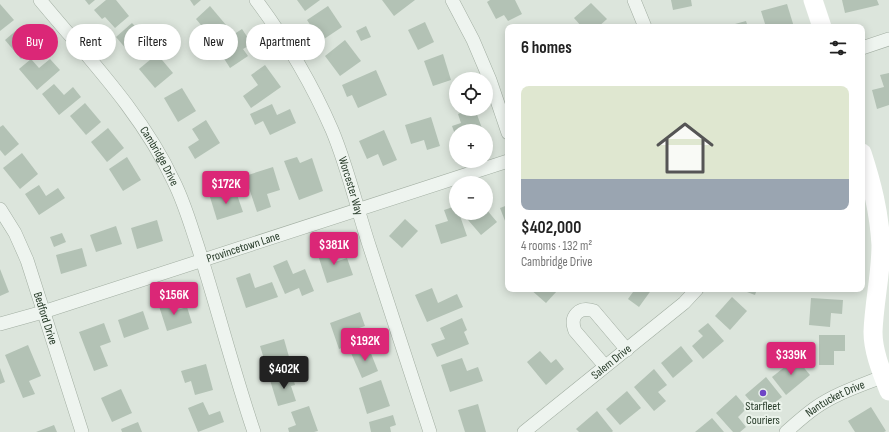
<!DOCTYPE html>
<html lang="en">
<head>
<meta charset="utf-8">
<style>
  :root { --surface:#fff; --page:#f6f6f6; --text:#222; --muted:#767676; --line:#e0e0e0; --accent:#db2777 }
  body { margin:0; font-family:"Sofia Sans Condensed",sans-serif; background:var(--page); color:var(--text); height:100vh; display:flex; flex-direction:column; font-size:15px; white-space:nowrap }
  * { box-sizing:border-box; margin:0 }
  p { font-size:13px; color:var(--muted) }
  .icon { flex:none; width:22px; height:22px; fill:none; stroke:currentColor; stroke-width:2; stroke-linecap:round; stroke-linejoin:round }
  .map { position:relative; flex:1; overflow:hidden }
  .drawer { position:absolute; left:505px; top:24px; width:360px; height:268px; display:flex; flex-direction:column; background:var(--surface); border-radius:8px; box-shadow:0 2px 10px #0003 }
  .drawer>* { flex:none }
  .banner { position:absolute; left:12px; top:24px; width:380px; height:36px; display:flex; gap:8px }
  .fabs { position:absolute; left:449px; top:72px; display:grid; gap:8px }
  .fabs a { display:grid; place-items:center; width:44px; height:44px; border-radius:50%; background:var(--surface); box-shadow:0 2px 10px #0003; font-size:20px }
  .price { position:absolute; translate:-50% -34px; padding:0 9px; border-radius:4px; background:var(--accent); color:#fff; font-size:13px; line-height:26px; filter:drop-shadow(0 1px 2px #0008) }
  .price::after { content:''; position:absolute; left:50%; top:24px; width:12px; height:9px; margin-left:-6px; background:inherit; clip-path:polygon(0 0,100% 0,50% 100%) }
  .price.current { background:#222; color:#fff }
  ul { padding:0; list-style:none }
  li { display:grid; align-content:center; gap:8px; height:212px; padding:0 16px }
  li+li { border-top:1px solid var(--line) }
  li span { display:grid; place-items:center; height:124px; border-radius:8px; color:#555 }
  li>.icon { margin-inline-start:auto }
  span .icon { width:72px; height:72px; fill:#fffc; stroke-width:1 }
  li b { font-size:17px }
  h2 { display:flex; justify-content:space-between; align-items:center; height:48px; padding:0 16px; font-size:17px }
  .pill { padding:0 14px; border-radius:18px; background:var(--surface); box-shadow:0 2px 10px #0003; font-size:14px; line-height:36px }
  .pill.current { background:var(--accent); color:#fff }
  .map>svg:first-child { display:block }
  .building { fill:#b3c2b5 }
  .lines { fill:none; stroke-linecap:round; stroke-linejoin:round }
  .street-casing { stroke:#a2aea2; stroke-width:14 }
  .street { stroke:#eef4ef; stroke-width:13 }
  .secondary { stroke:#fff; stroke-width:19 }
  .poi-dot { fill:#6e45c6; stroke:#ebf3eb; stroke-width:1.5 }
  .labels { text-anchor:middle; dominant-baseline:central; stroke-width:4; stroke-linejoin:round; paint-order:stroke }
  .street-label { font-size:12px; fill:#263a28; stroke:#ebf3eb }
  .poi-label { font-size:12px; fill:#263a28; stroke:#ebf3eb }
</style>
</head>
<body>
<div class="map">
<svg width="889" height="432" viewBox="0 0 889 432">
  <rect width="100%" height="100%" fill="#dce5dc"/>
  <g class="building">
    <polygon points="85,0 95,0 89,5"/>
    <polygon points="106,0 116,0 129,16 115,28 105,17 102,19 94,10"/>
    <polygon points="190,0 201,0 194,6"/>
    <polygon points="297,0 320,0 305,11"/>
    <polygon points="382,0 415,0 394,16"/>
    <polygon points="490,0 515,0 522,14 508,21 504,15 496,19 487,2"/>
    <polygon points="671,0 691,0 692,6 673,10"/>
    <polygon points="842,0 877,0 879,5 845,13"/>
    <polygon points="591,3 607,19 598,27 582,27 574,18"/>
    <polygon points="0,4 14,20 0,31"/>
    <polygon points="787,4 794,27 766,27 761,11"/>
    <polygon points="210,6 226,25 211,37 196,19"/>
    <polygon points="328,6 342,27 321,41 307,20"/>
    <polygon points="746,21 748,27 736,27 735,24"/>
    <polygon points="425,22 434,42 418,50 408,30"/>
    <polygon points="132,23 150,43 133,57 116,37"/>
    <polygon points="366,26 371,37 361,41 356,31"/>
    <polygon points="19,28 35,47 21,59 5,40"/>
    <polygon points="242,29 252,44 243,49 248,56 230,68 216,46"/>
    <polygon points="345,40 361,61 340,76 325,56"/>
    <polygon points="157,54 173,73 155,88 139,69"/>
    <polygon points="443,54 451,80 433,86 424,61"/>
    <polygon points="31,59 39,68 50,59 60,70 37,90 19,69"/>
    <polygon points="265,65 281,87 251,108 243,96 258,85 251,75"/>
    <polygon points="376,70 387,95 358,108 352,95 347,97 342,85"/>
    <polygon points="889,73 889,105 877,109 872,90 884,87 880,75"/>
    <polygon points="54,84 64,95 73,87 81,97 59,115 42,94"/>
    <polygon points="182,88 196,111 178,122 164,98"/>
    <polygon points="85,103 101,122 86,135 70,116"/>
    <polygon points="272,104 277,115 290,109 296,123 270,135 263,121 255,125 250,114"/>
    <polygon points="470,109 475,109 483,131 456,131 456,137 452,126 461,123 458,114"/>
    <polygon points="431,117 440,146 427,150 424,140 411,144 405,125"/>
    <polygon points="206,120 220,143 195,159 188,147 199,140 192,129"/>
    <polygon points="3,125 19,144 5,156 0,150 0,127"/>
    <polygon points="108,128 124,148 107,162 91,142"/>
    <polygon points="384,130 397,160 383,166 378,154 367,159 359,141"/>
    <polygon points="22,153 38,174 20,189 3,168"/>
    <polygon points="127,157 141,180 123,191 109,169"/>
    <polygon points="297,157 300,163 312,158 323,191 299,200 284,161"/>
    <polygon points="273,167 280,190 267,194 271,207 257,212 245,176"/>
    <polygon points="39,185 46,196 58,188 65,198 39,215 25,194"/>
    <polygon points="235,189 243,212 217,220 210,197"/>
    <polygon points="508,205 508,226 507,226 500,208"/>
    <polygon points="456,206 456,213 459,213 467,236 441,244 435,225 448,221 444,210"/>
    <polygon points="486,209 497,222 481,235 462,213 486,213"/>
    <polygon points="405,219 418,231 402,248 389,236"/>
    <polygon points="157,220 163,241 137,249 131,228"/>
    <polygon points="116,226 122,244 96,252 90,235"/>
    <polygon points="62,233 66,242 54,247 50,237"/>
    <polygon points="330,247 335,262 347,258 353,275 327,283 317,252"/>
    <polygon points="82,248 87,266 61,274 56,255"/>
    <polygon points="287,260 293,274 305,269 314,291 302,296 299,288 285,294 273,266"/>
    <polygon points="0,269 9,292 0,296"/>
    <polygon points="250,273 255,288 272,282 278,297 246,308 236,278"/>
    <polygon points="432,288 438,303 457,294 463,307 427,322 415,295"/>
    <polygon points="530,289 555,289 557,291 546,303"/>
    <polygon points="628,289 652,289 639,307 628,299 633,292"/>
    <polygon points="739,289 757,289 755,295"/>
    <polygon points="732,297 747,311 730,330 715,316"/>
    <polygon points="811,298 843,300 842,314 831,313 830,327 809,325"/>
    <polygon points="170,299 174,311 187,307 192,323 167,331 158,303"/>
    <polygon points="143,311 149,329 124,338 118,320"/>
    <polygon points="360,312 365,326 353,330 357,342 339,349 330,323"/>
    <polygon points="462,318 467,330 464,332 469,344 437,357 431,344 445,339 440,328"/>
    <polygon points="104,323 111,342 100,346 108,366 94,371 79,332"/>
    <polygon points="708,323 724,341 703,359 692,346 703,336 698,331"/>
    <polygon points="819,335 845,335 845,351 834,351 834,365 819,365"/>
    <polygon points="284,339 291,364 268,372 260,346"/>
    <polygon points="28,345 41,376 29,381 35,394 23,398 5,355"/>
    <polygon points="368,346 378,371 362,378 351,353"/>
    <polygon points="681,346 693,361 673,378 661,363"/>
    <polygon points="540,351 551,363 556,359 564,369 546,385 527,362"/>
    <polygon points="462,358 467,371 478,367 483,381 450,392 441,365"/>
    <polygon points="796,358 810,375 786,395 772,377"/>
    <polygon points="206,364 213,390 195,395 191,381 185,383 181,371"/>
    <polygon points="0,368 5,382 0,384"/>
    <polygon points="654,369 667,385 658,392 666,401 654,411 634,387"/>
    <polygon points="292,374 295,385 291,386 296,401 278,406 270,380"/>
    <polygon points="766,377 782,397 772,405 769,401 758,410 745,395"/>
    <polygon points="381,380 390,406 367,414 359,388"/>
    <polygon points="121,389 132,413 112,422 101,398"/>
    <polygon points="627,391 641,408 620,425 606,409"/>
    <polygon points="736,395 747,408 738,417 746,427 740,432 733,432 716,413"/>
    <polygon points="203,402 209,415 220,411 224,422 198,432 188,408"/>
    <polygon points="478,404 486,432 465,432 458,410"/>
    <polygon points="309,406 318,431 314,432 289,432 288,428 296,425 291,412"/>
    <polygon points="871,407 886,431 884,432 855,432 848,421"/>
    <polygon points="597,411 613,431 612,432 579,432 576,429"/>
    <polygon points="393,415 396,425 390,427 391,432 371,432 369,422"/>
    <polygon points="712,418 724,432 695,432"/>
    <polygon points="138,422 142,432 122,432 121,429"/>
    <polygon points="54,425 57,432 36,432"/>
  </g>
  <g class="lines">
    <defs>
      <g id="street">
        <path id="s1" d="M 40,0 C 88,58 142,113 174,182 C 184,202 190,223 197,244 C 217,306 233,370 254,432"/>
        <path id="s2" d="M 256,0 C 286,40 312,84 332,130 C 348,168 357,209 370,248 C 390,309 410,371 430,432"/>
        <polyline points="452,0 473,40 490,80 508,133"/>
        <polyline points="634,0 645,27"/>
        <polyline points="862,48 889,39"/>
        <path id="s3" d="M 0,209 L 15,233 L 27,260 L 82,432"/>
        <path id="s4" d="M 0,324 L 43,312 L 508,161"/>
        <path d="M 605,366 L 575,331 C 569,316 579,306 594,311 L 627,350"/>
        <path id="s5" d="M 524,432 L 684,303 L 697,289"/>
        <path id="s6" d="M 786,432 C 795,424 805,415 815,408 C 838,392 863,385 889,374"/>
      </g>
    </defs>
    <use href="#street" class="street-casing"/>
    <use href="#street" class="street"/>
    <g class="secondary">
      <polyline points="813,0 822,27"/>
      <path d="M 862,153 C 872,184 879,211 881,245 C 881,274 874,303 873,332 C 873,352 882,373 889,391"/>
    </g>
  </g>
  <circle class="poi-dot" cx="763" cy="393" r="4"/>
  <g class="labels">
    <g class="street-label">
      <text stroke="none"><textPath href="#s1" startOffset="197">Cambridge Drive</textPath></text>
      <text stroke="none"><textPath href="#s2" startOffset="210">Worcester Way</textPath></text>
      <text stroke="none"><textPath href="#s4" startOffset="255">Provincetown Lane</textPath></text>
      <text stroke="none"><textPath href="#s3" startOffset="119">Bedford Drive</textPath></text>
      <text stroke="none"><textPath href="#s5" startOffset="112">Salem Drive</textPath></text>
      <text stroke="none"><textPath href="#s6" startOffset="60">Nantucket Drive</textPath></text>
    </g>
    <g class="poi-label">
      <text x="763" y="406">Starfleet<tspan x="763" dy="14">Couriers</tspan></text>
    </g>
  </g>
</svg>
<div class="fabs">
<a><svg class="icon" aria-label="locate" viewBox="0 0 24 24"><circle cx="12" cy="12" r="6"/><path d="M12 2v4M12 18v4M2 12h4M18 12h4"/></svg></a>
<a>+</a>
<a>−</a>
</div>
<b class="price" style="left:226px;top:205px">$172K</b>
<b class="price" style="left:334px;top:266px">$381K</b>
<b class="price" style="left:174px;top:316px">$156K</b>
<b class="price" style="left:365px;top:362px">$192K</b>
<b class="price" style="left:791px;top:376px">$339K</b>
<b class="price current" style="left:284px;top:390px">$402K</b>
<div class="banner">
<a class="pill current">Buy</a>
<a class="pill">Rent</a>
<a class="pill">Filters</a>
<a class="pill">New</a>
<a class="pill">Apartment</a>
</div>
<section class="drawer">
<h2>6 homes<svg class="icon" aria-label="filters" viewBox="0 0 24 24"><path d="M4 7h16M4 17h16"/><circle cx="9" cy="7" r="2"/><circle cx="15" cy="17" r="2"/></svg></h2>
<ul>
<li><span style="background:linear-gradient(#dfe7d0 75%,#9aa5b1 0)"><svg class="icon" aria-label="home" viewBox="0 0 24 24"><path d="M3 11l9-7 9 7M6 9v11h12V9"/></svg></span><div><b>$402,000</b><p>4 rooms · 132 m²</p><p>Cambridge Drive</p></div></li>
</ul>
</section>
</div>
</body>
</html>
